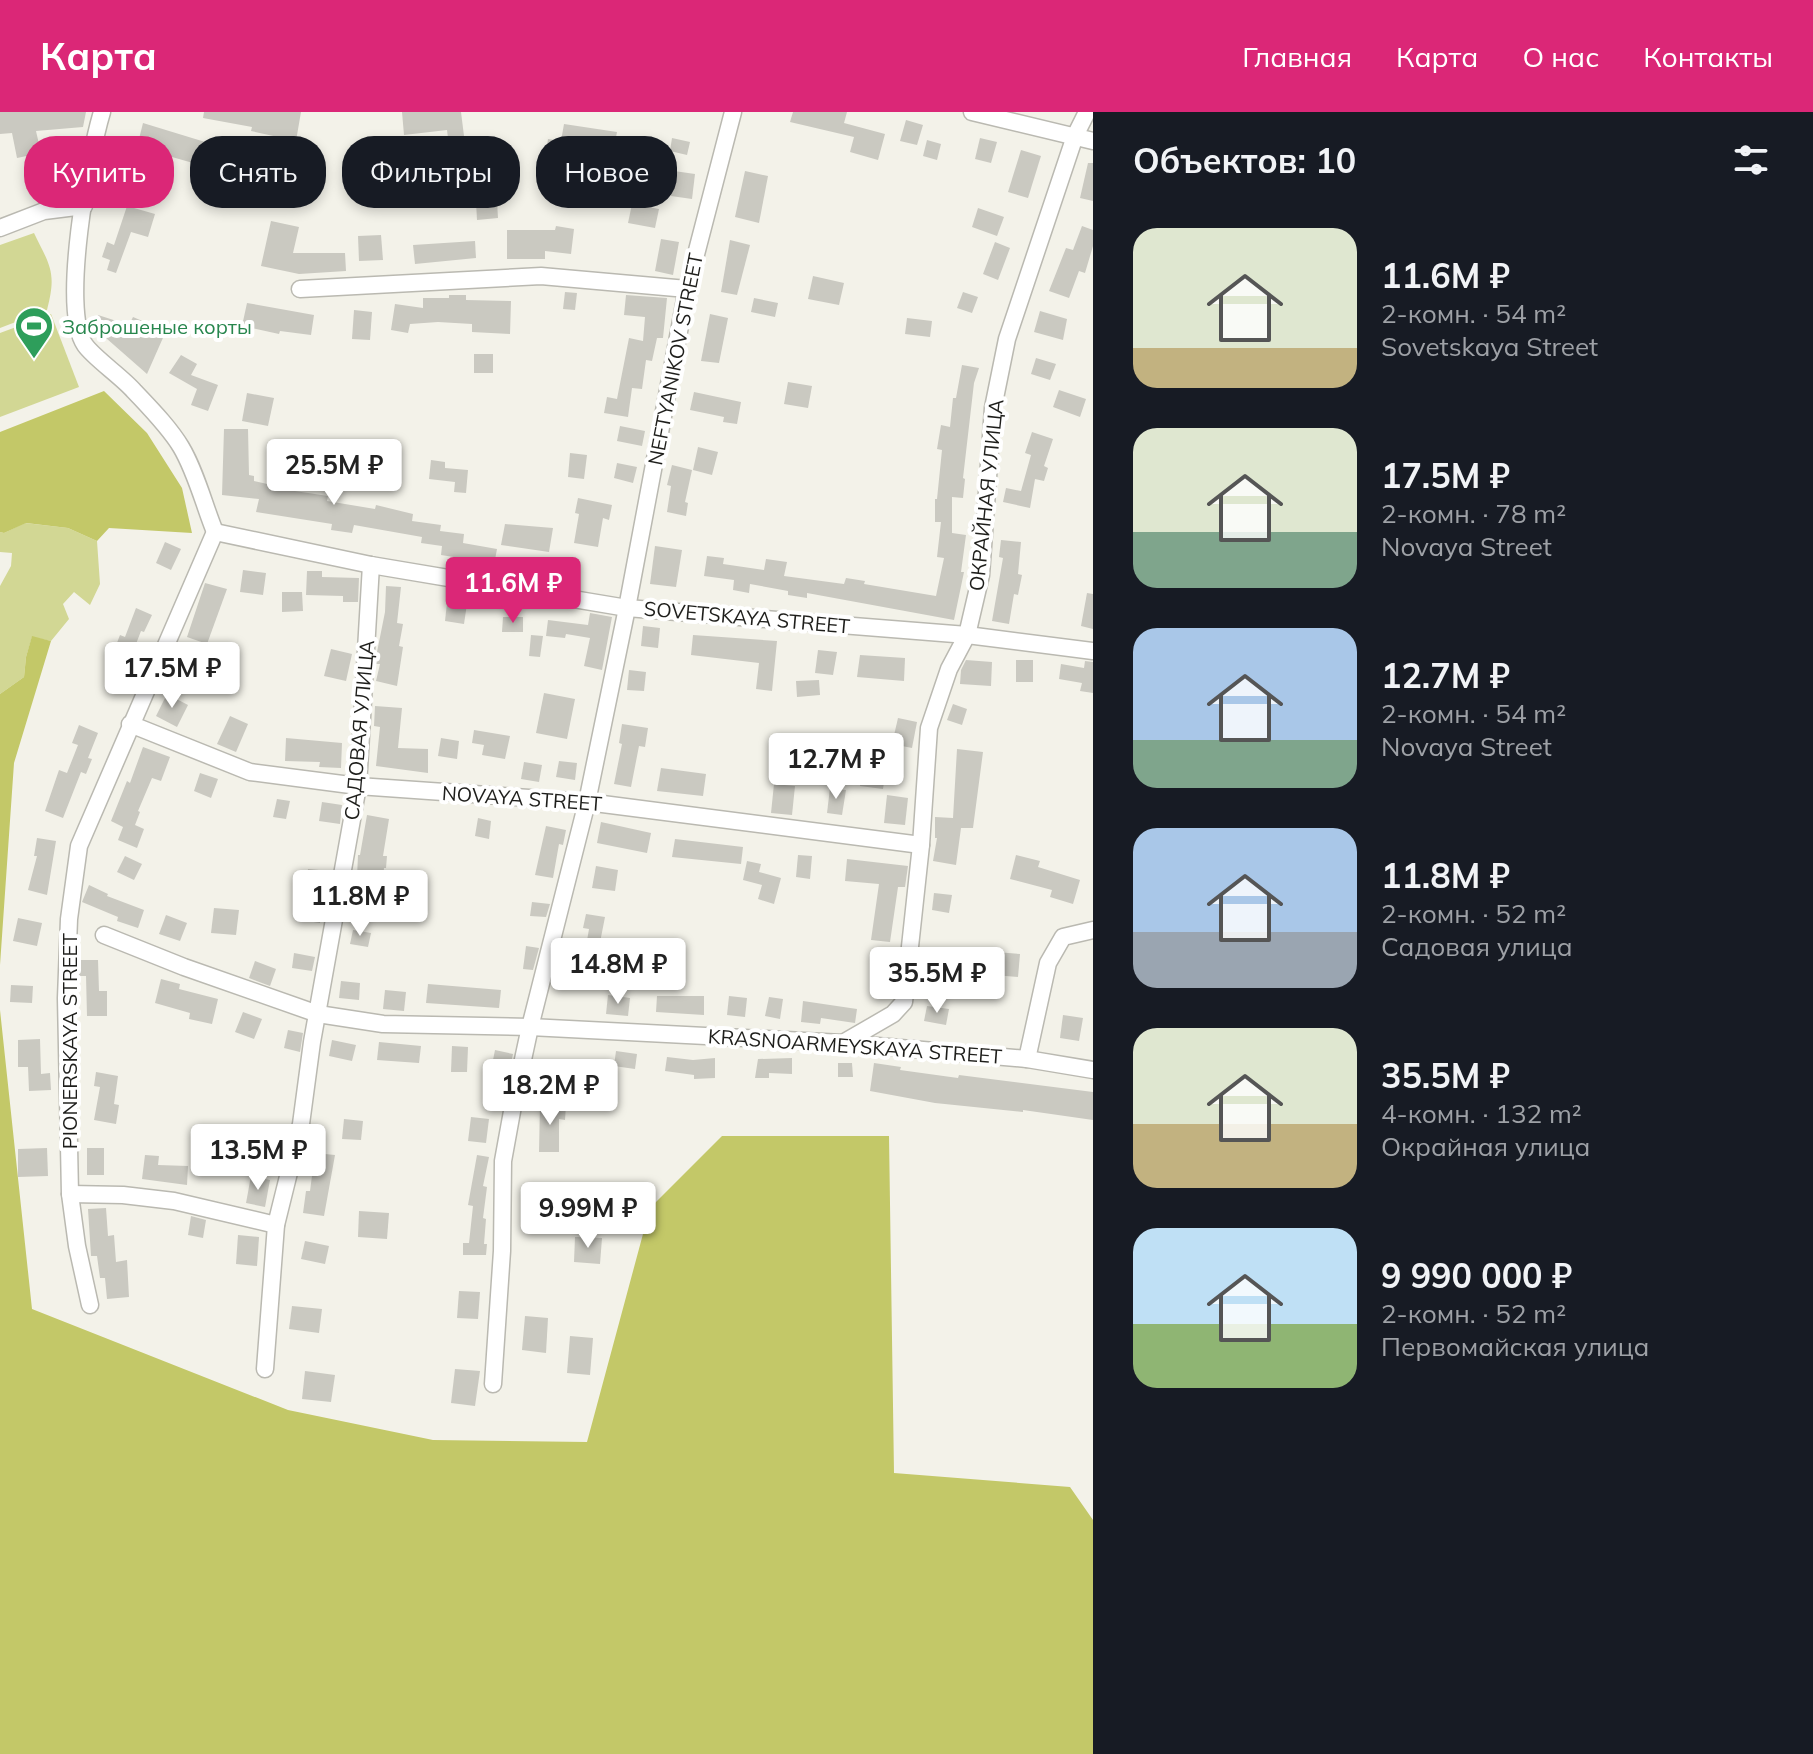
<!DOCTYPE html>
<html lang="ru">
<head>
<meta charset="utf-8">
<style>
  :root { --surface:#171b24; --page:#20242c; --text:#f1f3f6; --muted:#9ea1a6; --accent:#db2777 }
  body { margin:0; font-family:Mulish,sans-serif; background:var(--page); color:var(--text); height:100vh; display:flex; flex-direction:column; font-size:30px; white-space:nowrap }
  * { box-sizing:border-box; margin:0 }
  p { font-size:26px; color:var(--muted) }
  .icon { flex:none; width:44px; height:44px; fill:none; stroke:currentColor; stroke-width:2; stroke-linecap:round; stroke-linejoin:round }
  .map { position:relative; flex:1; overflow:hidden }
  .details { display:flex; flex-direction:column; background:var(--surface); width:720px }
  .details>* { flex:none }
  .top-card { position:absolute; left:24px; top:24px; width:760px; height:72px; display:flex; gap:16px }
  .price { position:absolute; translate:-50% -68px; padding:0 18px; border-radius:8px; background:#fff; color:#222; font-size:26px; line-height:52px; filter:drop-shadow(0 2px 4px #0008) }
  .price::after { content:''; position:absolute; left:50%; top:48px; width:24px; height:18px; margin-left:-12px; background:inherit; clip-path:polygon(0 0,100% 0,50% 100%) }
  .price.current { background:var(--accent); color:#fff }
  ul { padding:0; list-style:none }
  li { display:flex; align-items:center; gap:24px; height:200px; padding:0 40px }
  li span { display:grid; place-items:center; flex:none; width:224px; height:160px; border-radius:24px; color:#555 }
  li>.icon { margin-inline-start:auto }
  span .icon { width:96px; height:96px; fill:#fffc; stroke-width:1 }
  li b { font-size:34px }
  h2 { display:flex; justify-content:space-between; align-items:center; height:96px; padding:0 40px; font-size:34px }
  .chip { padding:0 28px; border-radius:32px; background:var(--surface); box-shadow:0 4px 12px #0003; font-size:28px; line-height:72px }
  .chip.current { background:var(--accent); color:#fff }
  header { display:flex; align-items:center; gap:48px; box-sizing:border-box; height:112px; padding:0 40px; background:var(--accent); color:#fff }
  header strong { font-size:38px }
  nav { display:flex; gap:44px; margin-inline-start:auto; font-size:28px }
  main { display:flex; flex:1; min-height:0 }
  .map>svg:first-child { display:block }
  .green { fill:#d2d794 }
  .forest { fill:#c3c868 }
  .building { fill:#cac9c1 }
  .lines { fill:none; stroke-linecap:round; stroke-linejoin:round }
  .minor-casing { stroke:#bab9b1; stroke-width:19 }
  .minor { stroke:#fff; stroke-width:16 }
  .labels { text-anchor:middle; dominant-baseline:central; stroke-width:8; stroke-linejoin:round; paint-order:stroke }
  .leisure-label { font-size:20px; fill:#27864d; stroke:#fff; text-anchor:start }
  .street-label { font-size:20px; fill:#1e1e1b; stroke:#fff }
</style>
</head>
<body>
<header>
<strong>Карта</strong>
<nav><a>Главная</a><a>Карта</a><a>О нас</a><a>Контакты</a></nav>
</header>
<main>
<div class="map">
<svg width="1093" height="1642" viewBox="0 0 1093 1642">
  <rect width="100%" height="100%" fill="#f3f2e9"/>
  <g class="green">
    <polygon points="460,43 462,75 403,78 401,47"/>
    <path d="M 34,121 C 50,154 57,160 47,198 L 0,216 L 0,133 Z"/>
    <polygon points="51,202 79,275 0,305 0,221"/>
    <polygon points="25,411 68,416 97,429 100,472 90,493 74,480 63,492 69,507 51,529 32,525 26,545 24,565 0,582 0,474 11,454 12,441 0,440 0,420 4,421"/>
  </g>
  <g class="forest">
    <polygon points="104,279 147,321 182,376 192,421 109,416 97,429 68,416 26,411 4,421 0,420 0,320"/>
    <polygon points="32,524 51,529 14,651 0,853 0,582 24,565 26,545"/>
    <polygon points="0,898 32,1197 288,1298 433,1328 587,1330 650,1096 722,1024 889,1024 894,1361 1070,1375 1093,1408 1093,1642 0,1642"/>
  </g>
  <g class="building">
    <polygon points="0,0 86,0 83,15 36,19 41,41 17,46 12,21 0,22"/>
    <polygon points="204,0 301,0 296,29 251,19 252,15 203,6"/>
    <polygon points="402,0 461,0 466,40 450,42 447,18 404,23"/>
    <polygon points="793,0 847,0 844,11 885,22 878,48 850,40 854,25 790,10"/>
    <polygon points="906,8 923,13 917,33 900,29"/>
    <polygon points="143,11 228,37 221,59 137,35"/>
    <polygon points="564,12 617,20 612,46 571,38 569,50 545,46 548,27 561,29"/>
    <polygon points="672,26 690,30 687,43 670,39"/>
    <polygon points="980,26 997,30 991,51 975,47"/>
    <polygon points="927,28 941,32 937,48 923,44"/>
    <polygon points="1021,38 1041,44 1028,86 1008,80"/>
    <polygon points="57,40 61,59 40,64 36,45"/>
    <polygon points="121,50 142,56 131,94 117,89 120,77 114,75"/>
    <polygon points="1088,51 1093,51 1093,89 1080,86"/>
    <polygon points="674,59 695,62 692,87 671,84"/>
    <polygon points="745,59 768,64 759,111 735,105"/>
    <polygon points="497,89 498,106 477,108 476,90"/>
    <polygon points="632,92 659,97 655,116 628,111"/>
    <polygon points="127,94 155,102 148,125 131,120 116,161 107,158 110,148 102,145 107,130 114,133"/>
    <polygon points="978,96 1004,105 997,124 972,115"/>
    <polygon points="271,109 299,115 293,141 345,141 346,159 299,162 261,154"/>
    <polygon points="556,114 574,117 571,142 545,139 545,147 507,147 507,118 555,118"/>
    <polygon points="1082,114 1093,118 1093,134 1085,161 1079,159 1069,186 1049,179 1066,136 1073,138"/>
    <polygon points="381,123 383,148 359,149 358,124"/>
    <polygon points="661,127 679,130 673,163 655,159"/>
    <polygon points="730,128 750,133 737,183 721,180"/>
    <polygon points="475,129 476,146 415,152 413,133"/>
    <polygon points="995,130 1010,136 998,168 983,162"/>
    <polygon points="813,164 844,171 839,193 808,187"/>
    <polygon points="565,180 577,181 575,198 563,197"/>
    <polygon points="963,180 978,185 972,201 957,196"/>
    <polygon points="449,183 466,183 466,188 511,189 510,222 472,220 472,212 438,210 410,212 408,221 391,218 395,192 423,196 423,186 449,186"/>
    <polygon points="626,183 667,186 663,226 657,226 652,249 646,248 642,277 632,276 628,305 604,301 607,285 617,287 629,226 643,229 645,205 624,203"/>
    <polygon points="754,186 778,191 775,205 751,200"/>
    <polygon points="247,191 314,203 311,223 280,219 279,222 242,214"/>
    <polygon points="354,198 372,200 370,228 352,227"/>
    <polygon points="1040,199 1067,207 1063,228 1034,220"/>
    <polygon points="710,202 728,206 719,251 701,249"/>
    <polygon points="98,203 129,213 133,205 166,219 147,262 106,226 92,222"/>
    <polygon points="907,206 932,209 930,225 905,222"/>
    <rect x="474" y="242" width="19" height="19"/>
    <polygon points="181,243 197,252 191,263 218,273 208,299 191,293 197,277 169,261"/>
    <polygon points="1036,246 1056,252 1050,268 1031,262"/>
    <polygon points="962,253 979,256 974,271 963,366 965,367 963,386 952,385 952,421 966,423 961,460 964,460 954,508 807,481 807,486 788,483 788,479 750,472 749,481 733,478 734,468 704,464 707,444 724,446 723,452 764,458 766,447 787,450 784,464 844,472 846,466 865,469 864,472 936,484 944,446 937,445 941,410 935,410 935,387 937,387 942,338 937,337 941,313 950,315 953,286 956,286"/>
    <polygon points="788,270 812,274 808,296 784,292"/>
    <polygon points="1059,278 1086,287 1080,305 1053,295"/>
    <polygon points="694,280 741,290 737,312 723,310 724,305 690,298"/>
    <polygon points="247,281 274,286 268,314 242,309"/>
    <polygon points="620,314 645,319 642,334 617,329"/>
    <polygon points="224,317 248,317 249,363 254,364 254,369 276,374 275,376 328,384 327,389 375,397 376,393 413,402 412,409 441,413 440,419 464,422 463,431 497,437 493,458 478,455 479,449 441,443 442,434 421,431 422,425 354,413 352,421 331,418 332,412 256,400 259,387 222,383"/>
    <polygon points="1032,320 1053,327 1044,354 1048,356 1044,369 1035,367 1030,396 1003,390 1006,376 1021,379 1031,343 1025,341"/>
    <polygon points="698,335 718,340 712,363 693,358"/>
    <polygon points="570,341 587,343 584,367 568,365"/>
    <polygon points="431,348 445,350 445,356 468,358 466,381 454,380 455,370 429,367"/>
    <polygon points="617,351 637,355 633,371 614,366"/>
    <polygon points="672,353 692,358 685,390 688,391 686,404 667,400 671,374 667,373"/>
    <polygon points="578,386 612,393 609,408 603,406 598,435 574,431 579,402 575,401"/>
    <polygon points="505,412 553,416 549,440 501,433"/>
    <polygon points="1001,428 1021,430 1018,462 1022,463 1018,483 1014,482 1009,512 992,509 1003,446 999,445"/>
    <polygon points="165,430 181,437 171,458 156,451"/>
    <polygon points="655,434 682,438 676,475 650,472"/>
    <polygon points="557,445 572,448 569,465 554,462"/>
    <polygon points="243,458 266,461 263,483 240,480"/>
    <polygon points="307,459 322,459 322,465 359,466 358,490 343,490 343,484 306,483"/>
    <polygon points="205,471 227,477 207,532 187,525"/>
    <polygon points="386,474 401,475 397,511 403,512 399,534 403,535 397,574 376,569 380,552 376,552 377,540 385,500"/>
    <polygon points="282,480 302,480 303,499 282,500"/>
    <polygon points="1087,481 1093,482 1093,517 1081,514"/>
    <polygon points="448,482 468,485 464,512 445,509"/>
    <polygon points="136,496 152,503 144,520 141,519 126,558 135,561 127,581 106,572 120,538 115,536 120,523 125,525"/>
    <polygon points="590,501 612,505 602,558 584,554 590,526 566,522 565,526 546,524 548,508 588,513"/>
    <polygon points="503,505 523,505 523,520 502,520"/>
    <polygon points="643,514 660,516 658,536 641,534"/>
    <polygon points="531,523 543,524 540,545 529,544"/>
    <polygon points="693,523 777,529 772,579 756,577 759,551 691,543"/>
    <polygon points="331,537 352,542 346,569 324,564"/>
    <polygon points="818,538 837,540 833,563 815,561"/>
    <polygon points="860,543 905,546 904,569 857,565"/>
    <polygon points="966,548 992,550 991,574 960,572 961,558"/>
    <rect x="1016" y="548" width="17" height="22"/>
    <polygon points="1085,549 1093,550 1093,581 1080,579 1082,571 1059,567 1061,552 1084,556"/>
    <polygon points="629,558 646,560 644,579 627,578"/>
    <polygon points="819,568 820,583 797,585 796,569"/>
    <polygon points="544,581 575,587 567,627 536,621"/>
    <polygon points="167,582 188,593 177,615 156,604"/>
    <polygon points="953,592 967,597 962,613 947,608"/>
    <polygon points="375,594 402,596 398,636 428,637 428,661 376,654 380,615 374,614"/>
    <polygon points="230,604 248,612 236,640 217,632"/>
    <polygon points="898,606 917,610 912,636 892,632"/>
    <polygon points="622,612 648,616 645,635 639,634 631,675 614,672 622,632 619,631"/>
    <polygon points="79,613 98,621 88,646 92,647 86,662 81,660 63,706 45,699 59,658 67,661 78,633 72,631"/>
    <polygon points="474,618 510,624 505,647 482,643 484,633 472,631"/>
    <polygon points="286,626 342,631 341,656 319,655 320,650 285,649"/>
    <polygon points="441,626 459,629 457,647 438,644"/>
    <polygon points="143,635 170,645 161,669 152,666 138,699 140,700 135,713 144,717 137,736 118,728 123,715 111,709 127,669 130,671"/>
    <polygon points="957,637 983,640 973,716 961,716 956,753 933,749 937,726 935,726 935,705 953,706"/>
    <polygon points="559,649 577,651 575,668 556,665"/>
    <polygon points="524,650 542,653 539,670 521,667"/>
    <polygon points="863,654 886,657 883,677 860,674"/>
    <polygon points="661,656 706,662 703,684 657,679"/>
    <polygon points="200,661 218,667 211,686 194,679"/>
    <polygon points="774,672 795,674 792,703 771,701"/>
    <polygon points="830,676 846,678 842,703 827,701"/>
    <polygon points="887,683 908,686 905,713 884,711"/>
    <polygon points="277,687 290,689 286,707 273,705"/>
    <polygon points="322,690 342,693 340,712 319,709"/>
    <polygon points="367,703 389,707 383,744 387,744 386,756 384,756 382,780 351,776 353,765 357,765 358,743 360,743"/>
    <polygon points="478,706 491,709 489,727 475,724"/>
    <polygon points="601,710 651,721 647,741 597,731"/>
    <polygon points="546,714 566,718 563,733 559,732 553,766 535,763"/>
    <polygon points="37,726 56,729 47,783 28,778 37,744 34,744"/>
    <polygon points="675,727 743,735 741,752 672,745"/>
    <polygon points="798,743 812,744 810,767 796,765"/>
    <polygon points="1016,743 1040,749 1038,755 1080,768 1073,792 1050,785 1052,778 1010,767"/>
    <polygon points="125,744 142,752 134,768 117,760"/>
    <polygon points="847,747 908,754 905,775 898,775 890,830 871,828 879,772 845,769"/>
    <polygon points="747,749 761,752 759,760 781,766 774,792 758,787 762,773 743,768"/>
    <polygon points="596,754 618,758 615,779 592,776"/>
    <polygon points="308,757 330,759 327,778 324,778 320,811 300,808"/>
    <polygon points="89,773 108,782 107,784 144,798 138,816 117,809 118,805 82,790"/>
    <polygon points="934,781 952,783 949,801 932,798"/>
    <polygon points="532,790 550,792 546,805 530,804"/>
    <polygon points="214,796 239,798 236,823 211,821"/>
    <polygon points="586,802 605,805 593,866 572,862 576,844 584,846 589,817 583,816"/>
    <polygon points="166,803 187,811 180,829 159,822"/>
    <polygon points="18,806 42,811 37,834 13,829"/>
    <polygon points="353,818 371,821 368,835 350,832"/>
    <polygon points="526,834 539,836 533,858 523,857"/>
    <polygon points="995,840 1020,842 1018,865 993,863"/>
    <polygon points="294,841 315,845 312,859 292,856"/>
    <polygon points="930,842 952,846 949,864 928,861"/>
    <polygon points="78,848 98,848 99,879 107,879 107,904 87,904 86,864 79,864"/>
    <polygon points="255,849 276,857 270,874 249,866"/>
    <polygon points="161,867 180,872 179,877 218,887 212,912 189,907 190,901 155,891"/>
    <polygon points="341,869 360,871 359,888 339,886"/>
    <polygon points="428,872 501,878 499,896 426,891"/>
    <polygon points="11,873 33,874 32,891 10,890"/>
    <polygon points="385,878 406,880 404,899 383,897"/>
    <polygon points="608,883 630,886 628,904 606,902"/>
    <polygon points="657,884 704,884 704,903 656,900"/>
    <polygon points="729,884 747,886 745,905 727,903"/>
    <polygon points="769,885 783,887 780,907 765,904"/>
    <polygon points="803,889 857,897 855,911 821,906 820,912 801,910"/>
    <polygon points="927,894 949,897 946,913 924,909"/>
    <polygon points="243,900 262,907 254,927 235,920"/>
    <polygon points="1063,903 1083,906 1079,929 1060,926"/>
    <polygon points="288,918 303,921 300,940 284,936"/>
    <polygon points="40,927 41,962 50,961 51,978 29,979 28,955 18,955 18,928"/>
    <polygon points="332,928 356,933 352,949 329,944"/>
    <polygon points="379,930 421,934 419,951 377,948"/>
    <polygon points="452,934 468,935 467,960 451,960"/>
    <polygon points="495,938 513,942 510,956 492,953"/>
    <polygon points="616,939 637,942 635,957 614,954"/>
    <polygon points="667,945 693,948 715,946 715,966 694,967 694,963 665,959"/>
    <polygon points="792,946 792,962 769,961 769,966 755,966 758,947"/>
    <polygon points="838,951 852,951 853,965 838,965"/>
    <polygon points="874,951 901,955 900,958 958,966 959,963 1093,980 1093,1008 1023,998 1023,1000 935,991 870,979"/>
    <polygon points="96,960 118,964 114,992 119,993 116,1012 94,1008 100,975 94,974"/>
    <polygon points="540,991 566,993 565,1008 559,1007 559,1040 539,1040"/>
    <polygon points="471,1005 489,1007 486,1031 468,1029"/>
    <polygon points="344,1007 363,1009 361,1028 342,1027"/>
    <polygon points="253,1021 273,1026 269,1044 249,1039"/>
    <polygon points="47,1036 48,1064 18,1065 18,1037"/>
    <rect x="87" y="1036" width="17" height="27"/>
    <polygon points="315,1041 335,1043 324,1104 303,1101 306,1079 310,1079"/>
    <polygon points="145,1043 159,1044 158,1053 188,1054 187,1073 142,1067"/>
    <polygon points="477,1043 489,1045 483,1074 487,1075 483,1106 486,1107 484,1132 487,1132 486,1143 463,1143 463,1131 469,1131 473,1094 468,1093"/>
    <polygon points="251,1064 270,1068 265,1095 246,1091"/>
    <polygon points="106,1096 108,1124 114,1123 116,1150 127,1148 129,1185 107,1187 105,1166 100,1166 97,1144 91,1144 88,1097"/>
    <polygon points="359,1099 389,1101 387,1127 358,1125"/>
    <polygon points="191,1104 206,1108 203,1126 188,1123"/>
    <polygon points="238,1123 259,1125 257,1154 236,1152"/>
    <polygon points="575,1125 602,1126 600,1152 574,1150"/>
    <polygon points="305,1129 329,1134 325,1152 301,1147"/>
    <polygon points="459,1179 480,1180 478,1207 457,1206"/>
    <polygon points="292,1194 322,1197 319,1221 289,1217"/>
    <polygon points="525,1204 548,1206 546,1241 522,1238"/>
    <polygon points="570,1224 593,1226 590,1263 567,1261"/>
    <polygon points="455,1257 480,1259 475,1294 451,1291"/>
    <polygon points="305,1259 335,1263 331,1290 302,1287"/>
  </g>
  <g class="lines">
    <defs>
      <g id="minor">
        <path d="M 102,0 C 89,43 60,198 85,233 C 94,246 122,265 134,279 C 150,296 169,315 181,335 C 196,360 204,393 215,420"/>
        <polyline points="972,0 1093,29"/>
        <polyline points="0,116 44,99 84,94"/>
        <polyline points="300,177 541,164 687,177"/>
        <polyline points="215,420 371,453 627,496 967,523 1093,539"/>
        <polyline points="130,612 250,660 358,674 587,690 921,733"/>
        <polyline points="104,823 184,855 318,902 383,912 530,915 843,931 1027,947 1093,958"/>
        <polyline points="843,931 893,902 904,890 921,733 929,616 949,557 967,523 981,463 993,296 1007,227 1075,24 1087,0"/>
        <polyline points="1027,947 1048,851 1063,825 1093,818"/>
        <polyline points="70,1082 123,1083 174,1089 276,1113"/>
        <polyline points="90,1193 77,1134 70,1082 66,886 69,807 79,734 215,420"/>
        <polyline points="265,1257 276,1113 301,1012 312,930 358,674 371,453"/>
        <polyline points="493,1272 502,1139 503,1049 513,994 530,915 587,690 627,496 687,177 733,0"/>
      </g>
    </defs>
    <use href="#minor" class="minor-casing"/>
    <use href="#minor" class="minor"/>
  </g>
  <defs>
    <symbol id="stadium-pin" viewBox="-11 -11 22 30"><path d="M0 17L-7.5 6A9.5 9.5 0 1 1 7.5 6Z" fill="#2e9e5b" stroke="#fff"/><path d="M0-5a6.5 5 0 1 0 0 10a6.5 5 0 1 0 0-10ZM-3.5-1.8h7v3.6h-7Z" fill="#fff"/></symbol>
  </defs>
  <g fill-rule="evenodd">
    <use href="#stadium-pin" x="12" y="192" width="44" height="60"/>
  </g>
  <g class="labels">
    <g class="leisure-label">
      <text x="62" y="214">Заброшеные корты</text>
    </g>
    <g class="street-label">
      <text transform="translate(675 247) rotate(-79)">NEFTYANIKOV STREET</text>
      <text transform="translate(986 383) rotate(-84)">ОКРАЙНАЯ УЛИЦА</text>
      <text transform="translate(747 505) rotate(5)">SOVETSKAYA STREET</text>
      <text transform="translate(359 618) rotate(-85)">САДОВАЯ УЛИЦА</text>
      <text transform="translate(522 686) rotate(4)">NOVAYA STREET</text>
      <text transform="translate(69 929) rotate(-90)">PIONERSKAYA STREET</text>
      <text transform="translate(855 934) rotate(4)">KRASNOARMEYSKAYA STREET</text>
    </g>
  </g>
</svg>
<b class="price" style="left:334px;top:395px">25.5M ₽</b>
<b class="price current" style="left:513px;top:513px">11.6M ₽</b>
<b class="price" style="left:172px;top:598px">17.5M ₽</b>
<b class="price" style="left:836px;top:689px">12.7M ₽</b>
<b class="price" style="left:360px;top:826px">11.8M ₽</b>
<b class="price" style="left:618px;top:894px">14.8M ₽</b>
<b class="price" style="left:937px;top:903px">35.5M ₽</b>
<b class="price" style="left:550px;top:1015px">18.2M ₽</b>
<b class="price" style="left:258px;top:1080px">13.5M ₽</b>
<b class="price" style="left:588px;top:1138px">9.99M ₽</b>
<div class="top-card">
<a class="chip current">Купить</a>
<a class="chip">Снять</a>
<a class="chip">Фильтры</a>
<a class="chip">Новое</a>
</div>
</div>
<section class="details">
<h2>Объектов: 10<svg class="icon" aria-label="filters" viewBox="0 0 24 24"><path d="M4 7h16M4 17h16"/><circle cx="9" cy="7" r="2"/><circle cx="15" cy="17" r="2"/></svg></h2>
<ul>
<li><span style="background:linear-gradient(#dfe7d0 75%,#c2b280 0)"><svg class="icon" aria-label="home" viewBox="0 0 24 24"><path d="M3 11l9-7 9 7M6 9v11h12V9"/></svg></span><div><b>11.6M ₽</b><p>2-комн. · 54 m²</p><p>Sovetskaya Street</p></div></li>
<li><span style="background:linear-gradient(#dfe7d0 65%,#7fa58c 0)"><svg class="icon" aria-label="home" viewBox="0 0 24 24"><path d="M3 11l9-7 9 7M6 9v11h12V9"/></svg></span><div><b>17.5M ₽</b><p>2-комн. · 78 m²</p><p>Novaya Street</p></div></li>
<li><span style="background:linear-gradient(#a9c7e8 70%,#7fa58c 0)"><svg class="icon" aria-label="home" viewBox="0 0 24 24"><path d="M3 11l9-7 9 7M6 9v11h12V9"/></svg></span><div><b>12.7M ₽</b><p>2-комн. · 54 m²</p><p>Novaya Street</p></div></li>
<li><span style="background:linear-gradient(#a9c7e8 65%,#9aa5b1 0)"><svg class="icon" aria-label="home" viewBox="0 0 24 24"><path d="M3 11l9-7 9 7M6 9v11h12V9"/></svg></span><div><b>11.8M ₽</b><p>2-комн. · 52 m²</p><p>Садовая улица</p></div></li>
<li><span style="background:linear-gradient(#dfe7d0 60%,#c2b280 0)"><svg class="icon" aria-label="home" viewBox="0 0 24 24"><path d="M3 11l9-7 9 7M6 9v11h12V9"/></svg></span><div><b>35.5M ₽</b><p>4-комн. · 132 m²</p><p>Окрайная улица</p></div></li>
<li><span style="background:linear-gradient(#bfe0f5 60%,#8fb573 0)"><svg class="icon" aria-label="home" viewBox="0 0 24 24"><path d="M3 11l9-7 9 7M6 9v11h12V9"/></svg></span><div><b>9 990 000 ₽</b><p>2-комн. · 52 m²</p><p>Первомайская улица</p></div></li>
</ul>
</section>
</main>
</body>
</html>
